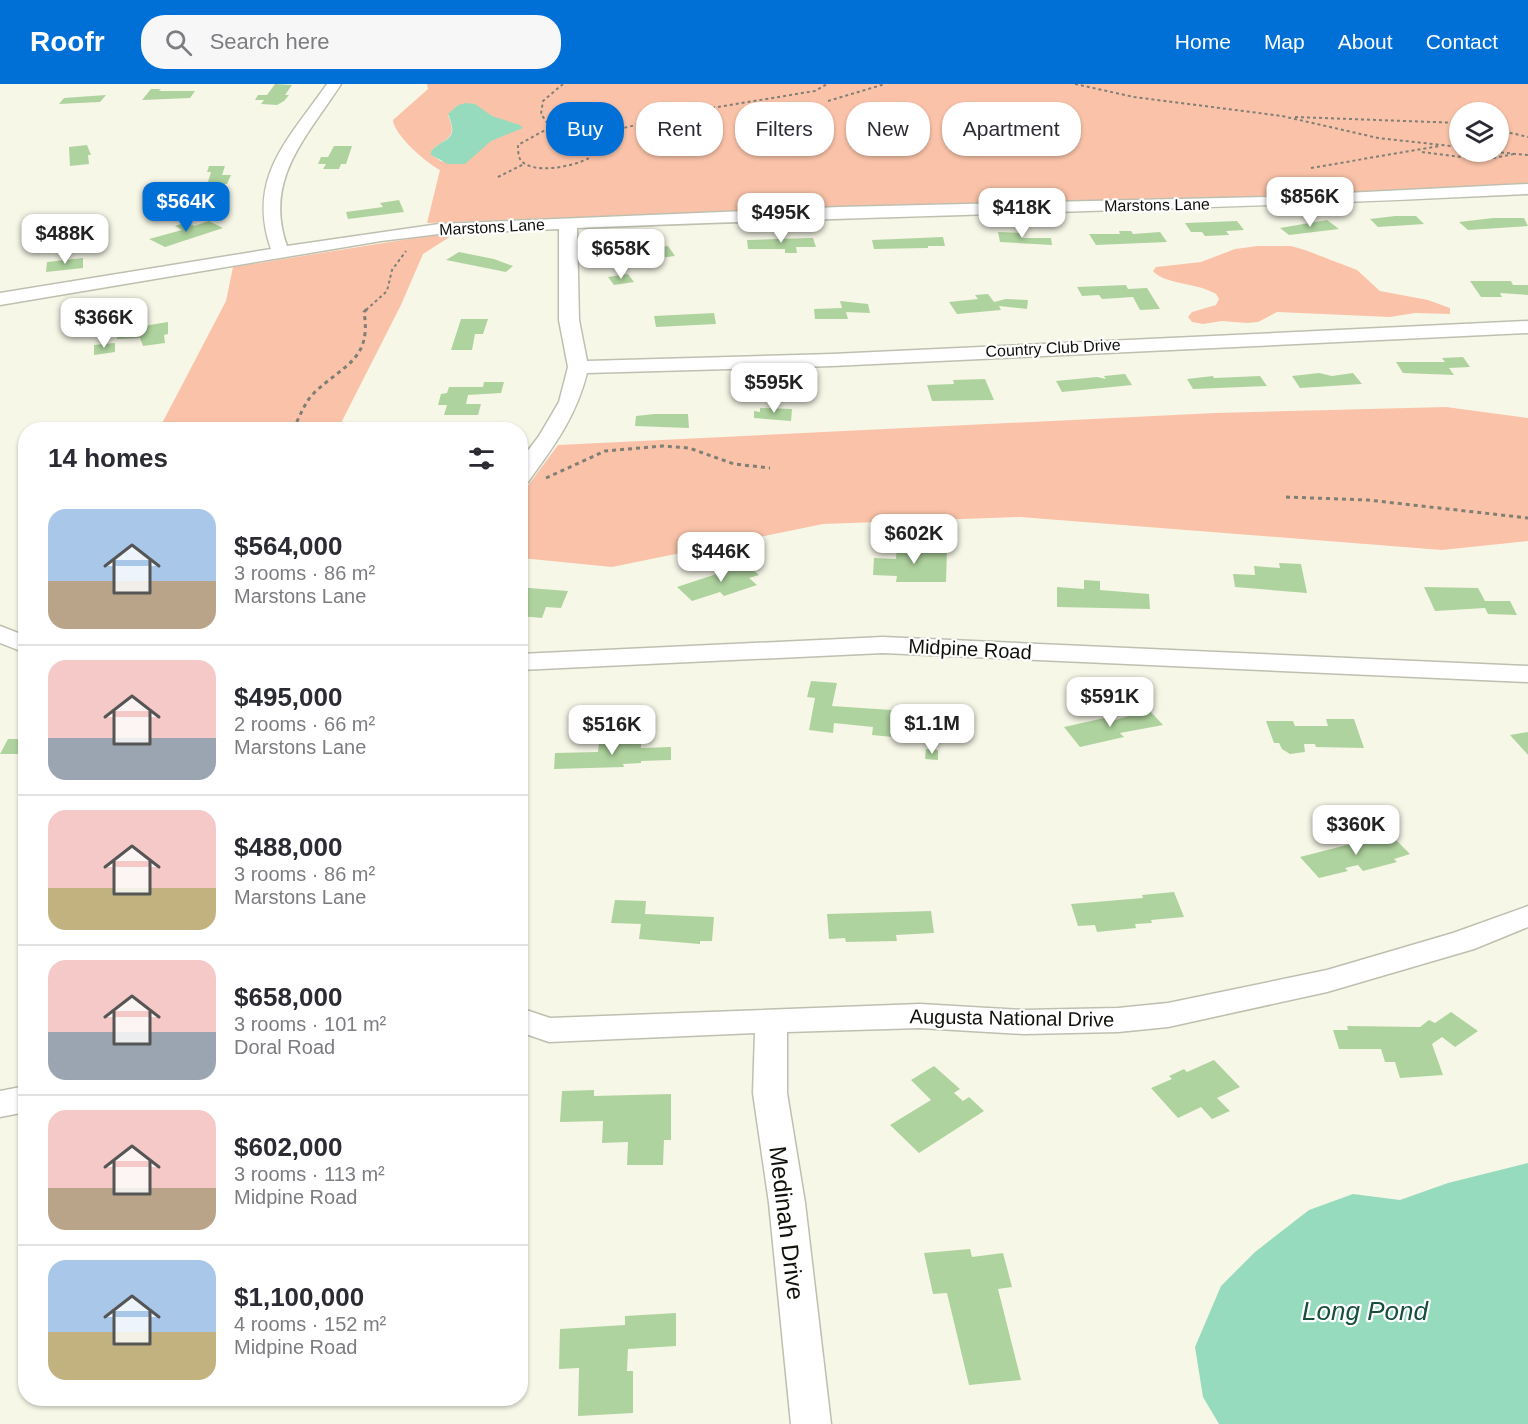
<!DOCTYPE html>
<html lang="en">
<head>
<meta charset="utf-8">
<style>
  :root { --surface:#fff; --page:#f7f7f7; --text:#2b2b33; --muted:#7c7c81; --line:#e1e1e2; --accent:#0070d7 }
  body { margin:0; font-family:Helvetica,sans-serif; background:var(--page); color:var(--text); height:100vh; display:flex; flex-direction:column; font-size:22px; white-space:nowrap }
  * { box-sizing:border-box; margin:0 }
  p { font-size:20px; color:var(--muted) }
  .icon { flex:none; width:33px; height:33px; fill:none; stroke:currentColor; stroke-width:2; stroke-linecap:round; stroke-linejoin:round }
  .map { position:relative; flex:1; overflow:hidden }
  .sheet { position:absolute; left:18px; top:338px; width:510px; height:984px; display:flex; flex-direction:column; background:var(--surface); border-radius:24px; box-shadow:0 2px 4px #0004 }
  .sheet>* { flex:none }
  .banner { position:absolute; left:546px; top:18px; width:570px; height:54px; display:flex; gap:12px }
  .controls { position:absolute; left:1449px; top:18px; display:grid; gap:12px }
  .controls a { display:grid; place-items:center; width:60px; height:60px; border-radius:50%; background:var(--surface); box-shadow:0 2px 4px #0004; font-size:30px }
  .price { position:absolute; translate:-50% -51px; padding:0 14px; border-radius:12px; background:#fff; color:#222; font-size:20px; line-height:39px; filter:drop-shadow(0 2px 3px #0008) }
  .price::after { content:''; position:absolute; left:50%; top:36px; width:18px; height:14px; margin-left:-9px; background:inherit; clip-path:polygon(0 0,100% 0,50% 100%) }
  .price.on { background:var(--accent); color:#fff }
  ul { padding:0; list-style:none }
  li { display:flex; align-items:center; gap:18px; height:150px; padding:0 30px }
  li+li { border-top:2px solid var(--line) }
  li span { display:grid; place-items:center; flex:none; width:168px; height:120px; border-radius:18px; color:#555 }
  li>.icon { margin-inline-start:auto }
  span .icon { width:72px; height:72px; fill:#fffc; stroke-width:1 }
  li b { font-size:26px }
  h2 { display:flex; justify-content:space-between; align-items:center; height:72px; padding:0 30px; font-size:26px }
  .chip { padding:0 21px; border-radius:24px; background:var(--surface); box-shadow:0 2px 4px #0004; font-size:21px; line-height:54px }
  .chip.on { background:var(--accent); color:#fff }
  header { display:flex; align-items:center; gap:36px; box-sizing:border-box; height:84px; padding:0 30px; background:var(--accent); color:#fff }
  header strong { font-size:28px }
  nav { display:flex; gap:33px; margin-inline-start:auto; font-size:21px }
  .search { width:420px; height:54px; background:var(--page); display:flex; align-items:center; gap:15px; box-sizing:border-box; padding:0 21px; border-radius:24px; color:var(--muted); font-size:22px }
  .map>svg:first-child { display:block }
  .green { fill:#fac3a9; fill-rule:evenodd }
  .water { fill:#96dbbd }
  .building { fill:#afd39e }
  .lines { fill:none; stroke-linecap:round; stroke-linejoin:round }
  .street-casing { stroke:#bfbfb0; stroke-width:3 }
  .path-far1 { stroke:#7f7f75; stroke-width:2; stroke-dasharray:3 3; stroke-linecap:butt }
  .path { stroke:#7f7f75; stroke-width:3; stroke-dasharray:4 4; stroke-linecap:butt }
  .street { fill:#fff; fill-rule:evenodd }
  .labels { text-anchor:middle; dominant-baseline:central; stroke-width:4.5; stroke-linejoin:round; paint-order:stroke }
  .far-street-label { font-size:16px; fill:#11110c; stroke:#fff }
  .street-label { font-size:20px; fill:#11110c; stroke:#fff }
  .near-street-label { font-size:24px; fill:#11110c; stroke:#fff }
  .near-water-label { font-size:26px; font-style:italic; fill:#184f3c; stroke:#fff }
</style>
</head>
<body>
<header>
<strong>Roofr</strong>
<div class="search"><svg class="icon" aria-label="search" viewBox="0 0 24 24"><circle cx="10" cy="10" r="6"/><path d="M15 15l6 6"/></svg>Search here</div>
<nav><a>Home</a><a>Map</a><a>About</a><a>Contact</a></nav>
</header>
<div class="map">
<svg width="1528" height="1340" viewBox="0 0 1528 1340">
  <rect width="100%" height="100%" fill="#f7f7e8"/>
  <g class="green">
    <path d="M 427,0 L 1528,0 L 1528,99 L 1297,112 L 924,120 L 427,139 L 440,86 C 426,79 394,51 393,36 L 428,5 ZM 458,21 L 474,21 L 442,78 L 432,71 L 431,67 C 447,52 458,56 448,31 ZM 1460,28 L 1498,28 L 1498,68 L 1460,68 Z"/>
    <polygon points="459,147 423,170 401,221 338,345 159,345 226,217 233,183"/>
    <path d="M 1258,162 L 1291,162 L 1305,166 L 1357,186 L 1380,207 L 1428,216 L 1450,224 L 1450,230 L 1415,229 L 1390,233 L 1277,228 L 1258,238 L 1247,239 L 1222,237 L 1203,240 L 1192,238 L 1188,233 L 1192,228 L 1216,221 L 1219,215 L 1216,210 C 1196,198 1165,201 1153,187 L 1156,183 L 1201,178 L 1235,165 Z"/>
    <polygon points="1446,323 1528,334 1528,457 1442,466 1020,433 823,440 612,483 521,474 521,411 558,361 1215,329"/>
  </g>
  <g class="water">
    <path d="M 466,19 L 475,20 L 492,32 L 520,41 L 523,44 L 491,57 L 465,80 L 448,80 L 431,71 L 431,67 C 447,52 459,57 448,30 L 458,21 Z"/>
    <polygon points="1528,1079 1528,1340 1219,1340 1203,1313 1195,1263 1221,1202 1255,1168 1309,1126 1353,1110 1400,1116 1448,1099"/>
  </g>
  <g class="building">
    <polygon points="275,0 292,1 285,11 289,11 284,17 277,21 261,20 264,16 255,16 258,11 267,11"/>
    <polygon points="151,5 161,5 159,7 195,7 190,14 142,16"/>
    <polygon points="106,11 100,18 59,20 64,14"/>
    <polygon points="87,61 91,71 88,71 89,80 70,82 69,63"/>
    <polygon points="334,62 352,62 346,80 341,80 339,85 323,85 326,80 318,80 321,73 328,73"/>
    <polygon points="209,82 225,82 222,91 231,91 227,100 207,101 211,88 207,88"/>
    <polygon points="399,116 404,128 348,135 346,128 383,123 380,119"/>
    <polygon points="1395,132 1416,132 1424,140 1378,143 1370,135"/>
    <polygon points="1493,134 1524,134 1528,142 1468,146 1459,138"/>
    <polygon points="1327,136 1339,145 1289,151 1280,144"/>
    <polygon points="209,137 223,144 165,163 149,155 182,146 175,142 187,138 194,142"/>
    <polygon points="1237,137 1244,146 1226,147 1229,151 1205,152 1202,148 1191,148 1185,139"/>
    <polygon points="1119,147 1131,147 1133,150 1160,148 1167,158 1096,161 1089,150 1120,150"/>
    <polygon points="998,148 1022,149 1023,154 1051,154 1052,161 1000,158"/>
    <polygon points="943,153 945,162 928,162 928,164 874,165 872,156"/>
    <polygon points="813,154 816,163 796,163 797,169 785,169 785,165 748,165 747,156"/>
    <polygon points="668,162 675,172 619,179 613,169 648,167 647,164"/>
    <polygon points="459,168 494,175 513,182 506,188 446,176"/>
    <polygon points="83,174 83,184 46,188 47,178"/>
    <polygon points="628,190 634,198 614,201 608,193"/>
    <polygon points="1470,197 1511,197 1513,201 1528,201 1528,211 1500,209 1502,213 1481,213"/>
    <polygon points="1126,201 1128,205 1147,204 1160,225 1140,226 1133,213 1102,215 1099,211 1082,212 1077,203"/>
    <polygon points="988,210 994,218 1006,215 1028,216 1027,225 999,222 1001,226 957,230 949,218 978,215 975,211"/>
    <polygon points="840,217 868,220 870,229 846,228 848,235 815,235 814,225 842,224"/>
    <polygon points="714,229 716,240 656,243 654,232"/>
    <polygon points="461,235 488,235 483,250 475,250 472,266 451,266"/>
    <polygon points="168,238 168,250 164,251 165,259 143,262 140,254 117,255 117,252 125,251 125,245"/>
    <polygon points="115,259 115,268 94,271 94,261"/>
    <polygon points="1463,273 1470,283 1449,284 1454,291 1403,289 1396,278 1445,278 1442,274"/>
    <polygon points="1319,289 1332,292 1353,289 1362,300 1300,304 1292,292"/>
    <polygon points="1125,290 1132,301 1062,308 1056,297 1097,293 1106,295 1104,292"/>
    <polygon points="1213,292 1214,294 1260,292 1267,302 1193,305 1187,295"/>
    <polygon points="985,295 994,316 932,317 927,301 954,300 953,296"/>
    <polygon points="484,298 504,298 501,309 468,311 466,320 481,320 478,331 444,331 447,321 438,321 441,310 447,309 449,303 483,303"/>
    <polygon points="760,324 792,325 791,337 754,334 754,327 760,328"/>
    <polygon points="654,330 688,330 689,344 635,342 636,332"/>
    <polygon points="897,463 947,465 946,498 896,498 897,492 873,491 874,474 896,475"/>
    <polygon points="1279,479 1301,480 1307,509 1235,503 1233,490 1255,491 1254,482 1280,484"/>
    <polygon points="747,480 759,491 749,494 757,501 724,512 720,508 692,517 677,503"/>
    <polygon points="1084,496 1100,497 1100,506 1149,510 1150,525 1057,523 1057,503 1084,505"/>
    <polygon points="520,501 529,504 568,507 561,524 546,523 542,534 520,532 524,515 520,515"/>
    <polygon points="1424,503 1478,504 1485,517 1510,517 1517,531 1488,530 1485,524 1435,527"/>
    <polygon points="811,597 837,599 832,622 907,627 903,654 872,651 873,643 834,639 833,649 809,646 815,614 807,613"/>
    <polygon points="1149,626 1163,641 1120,649 1124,653 1080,663 1064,643 1109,633 1112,637"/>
    <polygon points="1326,635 1354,635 1364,664 1316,663 1315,660 1304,660 1305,668 1290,670 1282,665 1279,659 1274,659 1266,637 1293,637 1295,642 1328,642"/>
    <polygon points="1528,648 1528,671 1510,651"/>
    <polygon points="8,655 26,655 19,670 0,670"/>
    <polygon points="641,656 641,664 671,663 671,676 641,677 641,679 623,680 624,683 554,685 555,669 598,668 599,658"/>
    <polygon points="926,665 938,666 938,676 925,675"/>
    <polygon points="1390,750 1410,770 1394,775 1397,778 1363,787 1358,781 1345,784 1348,787 1319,794 1300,773"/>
    <polygon points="1174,808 1184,833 1151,836 1152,839 1135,840 1136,844 1097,848 1095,841 1078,842 1071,820 1143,814 1142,811"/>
    <polygon points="615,816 646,817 645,830 714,833 712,857 700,857 700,860 639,855 641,840 611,839"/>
    <polygon points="931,827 934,849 896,851 897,857 846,858 845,854 829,855 827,830"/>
    <polygon points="1451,928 1478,947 1455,963 1442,953 1432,960 1443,991 1400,994 1395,978 1385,978 1381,965 1339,965 1333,946 1348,946 1347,942 1420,943 1429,936 1435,939"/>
    <polygon points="1214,976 1240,1003 1217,1014 1230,1027 1212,1035 1201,1023 1178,1034 1151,1004 1172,995 1169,992 1184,985 1187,988"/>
    <polygon points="934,982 960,1005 954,1009 963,1017 969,1013 984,1027 919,1069 890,1041 931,1016 911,996"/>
    <polygon points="594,1006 594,1012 671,1010 671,1056 664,1056 663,1081 627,1081 628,1058 602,1059 603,1037 560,1038 562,1007"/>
    <polygon points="970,1165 972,1173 1003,1169 1012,1203 998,1205 1021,1296 969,1301 947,1209 933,1210 924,1169"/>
    <polygon points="676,1229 676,1262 628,1265 627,1287 633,1287 633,1329 578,1332 579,1284 559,1285 560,1245 625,1241 625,1232"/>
  </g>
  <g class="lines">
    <defs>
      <g id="street">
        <path d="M 327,0 L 341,0 C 307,53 263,95 287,162 L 439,140 L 840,123 L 1266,113 L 1528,100 L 1528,110 C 1211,126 894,131 577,144 L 579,236 L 587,277 L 832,270 L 1528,237 L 1528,249 L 832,282 L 587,289 C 576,333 554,362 528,398 L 520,399 L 520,377 L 539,352 L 559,318 L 568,283 L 559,236 L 559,145 L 439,150 L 381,157 L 0,221 L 0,209 L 271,165 C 246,93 289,55 327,0 Z"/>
        <polygon points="0,542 26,552 26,569 0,559"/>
        <polygon points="883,553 1528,582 1528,598 883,569 520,586 520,570"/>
        <polygon points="1528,822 1528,843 1474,865 1327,908 1168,943 1118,948 1024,950 920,944 787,948 787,1009 805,1119 831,1340 791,1340 769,1119 753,1009 755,949 549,958 520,948 520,924 550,934 920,920 1024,926 1118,924 1168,919 1327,886 1453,849"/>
        <polygon points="26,1002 26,1028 0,1033 0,1007"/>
      </g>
    </defs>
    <use href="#street" class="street-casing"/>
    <g class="path-far1">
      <path d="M 563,0 L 543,17 L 541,30 L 548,40 L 547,45 L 518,61 C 518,65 518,71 520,75 C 531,92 575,82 589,74 L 587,58 L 596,51 L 687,28 L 815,7 L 827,0"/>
      <polyline points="1075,0 1134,13 1282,32 1378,54 1460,63"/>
      <polyline points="828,17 885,0"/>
      <polyline points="1295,33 1460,39"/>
      <polyline points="1498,46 1528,53"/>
      <polyline points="1422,68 1484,76 1514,70"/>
      <polyline points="1495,68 1528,71"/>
      <polyline points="1311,84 1439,62"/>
      <polyline points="498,93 524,80"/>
      <polyline points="366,226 387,207 392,186 406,167"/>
    </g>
    <g class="path">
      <path d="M 293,345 C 300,333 304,319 314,309 C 343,281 372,276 364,228 L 367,225"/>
      <polyline points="546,394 605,367 663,362 689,364 734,380 770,384"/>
      <polyline points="1286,413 1368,416 1528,434"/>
    </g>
    <use href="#street" class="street"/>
  </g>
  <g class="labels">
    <g class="far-street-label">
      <text transform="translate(1157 121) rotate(-1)">Marstons Lane</text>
      <text transform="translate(492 143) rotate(-3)">Marstons Lane</text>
      <text transform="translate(1053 264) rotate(-3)">Country Club Drive</text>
    </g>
    <g class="street-label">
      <text transform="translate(970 565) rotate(3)">Midpine Road</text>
      <text transform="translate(1012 934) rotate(1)">Augusta National Drive</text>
    </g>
    <g class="near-street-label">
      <text transform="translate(787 1139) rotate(83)">Medinah Drive</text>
    </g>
    <g class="near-water-label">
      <text x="1365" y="1227">Long Pond</text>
    </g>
  </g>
</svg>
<div class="controls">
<a><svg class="icon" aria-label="layers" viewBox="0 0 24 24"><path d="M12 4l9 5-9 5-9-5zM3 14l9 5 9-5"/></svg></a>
</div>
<b class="price" style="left:1310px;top:144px">$856K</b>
<b class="price on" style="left:186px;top:149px">$564K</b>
<b class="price" style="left:1022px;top:155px">$418K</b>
<b class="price" style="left:781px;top:160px">$495K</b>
<b class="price" style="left:65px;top:181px">$488K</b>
<b class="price" style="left:621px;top:196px">$658K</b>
<b class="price" style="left:104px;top:265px">$366K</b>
<b class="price" style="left:774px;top:330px">$595K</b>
<b class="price" style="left:914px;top:481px">$602K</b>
<b class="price" style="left:721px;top:499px">$446K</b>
<b class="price" style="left:1110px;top:644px">$591K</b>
<b class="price" style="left:932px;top:671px">$1.1M</b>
<b class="price" style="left:612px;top:672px">$516K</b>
<b class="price" style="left:1356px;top:772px">$360K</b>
<div class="banner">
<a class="chip on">Buy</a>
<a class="chip">Rent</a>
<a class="chip">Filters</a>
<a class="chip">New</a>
<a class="chip">Apartment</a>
</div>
<section class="sheet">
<h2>14 homes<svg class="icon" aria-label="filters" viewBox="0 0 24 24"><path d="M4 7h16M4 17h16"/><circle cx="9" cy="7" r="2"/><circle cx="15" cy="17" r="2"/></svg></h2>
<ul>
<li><span style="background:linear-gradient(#a9c7e8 60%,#b9a48a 0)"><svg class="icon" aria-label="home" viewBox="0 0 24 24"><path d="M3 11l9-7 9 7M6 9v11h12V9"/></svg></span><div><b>$564,000</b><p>3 rooms · 86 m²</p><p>Marstons Lane</p></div></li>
<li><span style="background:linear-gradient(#f6c9c9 65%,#9aa5b1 0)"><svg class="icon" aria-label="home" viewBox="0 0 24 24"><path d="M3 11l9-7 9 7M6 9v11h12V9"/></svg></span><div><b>$495,000</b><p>2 rooms · 66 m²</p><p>Marstons Lane</p></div></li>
<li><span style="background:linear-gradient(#f6c9c9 65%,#c2b280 0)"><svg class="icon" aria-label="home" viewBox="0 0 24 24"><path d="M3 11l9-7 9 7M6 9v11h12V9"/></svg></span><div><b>$488,000</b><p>3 rooms · 86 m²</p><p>Marstons Lane</p></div></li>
<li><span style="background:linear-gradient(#f6c9c9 60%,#9aa5b1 0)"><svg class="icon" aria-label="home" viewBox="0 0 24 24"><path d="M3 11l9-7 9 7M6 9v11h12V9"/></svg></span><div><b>$658,000</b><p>3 rooms · 101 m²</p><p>Doral Road</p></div></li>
<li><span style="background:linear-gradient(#f6c9c9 65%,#b9a48a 0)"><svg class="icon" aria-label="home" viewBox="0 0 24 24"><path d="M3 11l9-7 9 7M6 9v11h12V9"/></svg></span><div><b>$602,000</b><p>3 rooms · 113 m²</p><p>Midpine Road</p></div></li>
<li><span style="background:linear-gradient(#a9c7e8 60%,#c2b280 0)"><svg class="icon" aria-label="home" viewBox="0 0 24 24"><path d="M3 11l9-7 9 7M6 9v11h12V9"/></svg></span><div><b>$1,100,000</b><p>4 rooms · 152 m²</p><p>Midpine Road</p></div></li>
</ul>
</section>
</div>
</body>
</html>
